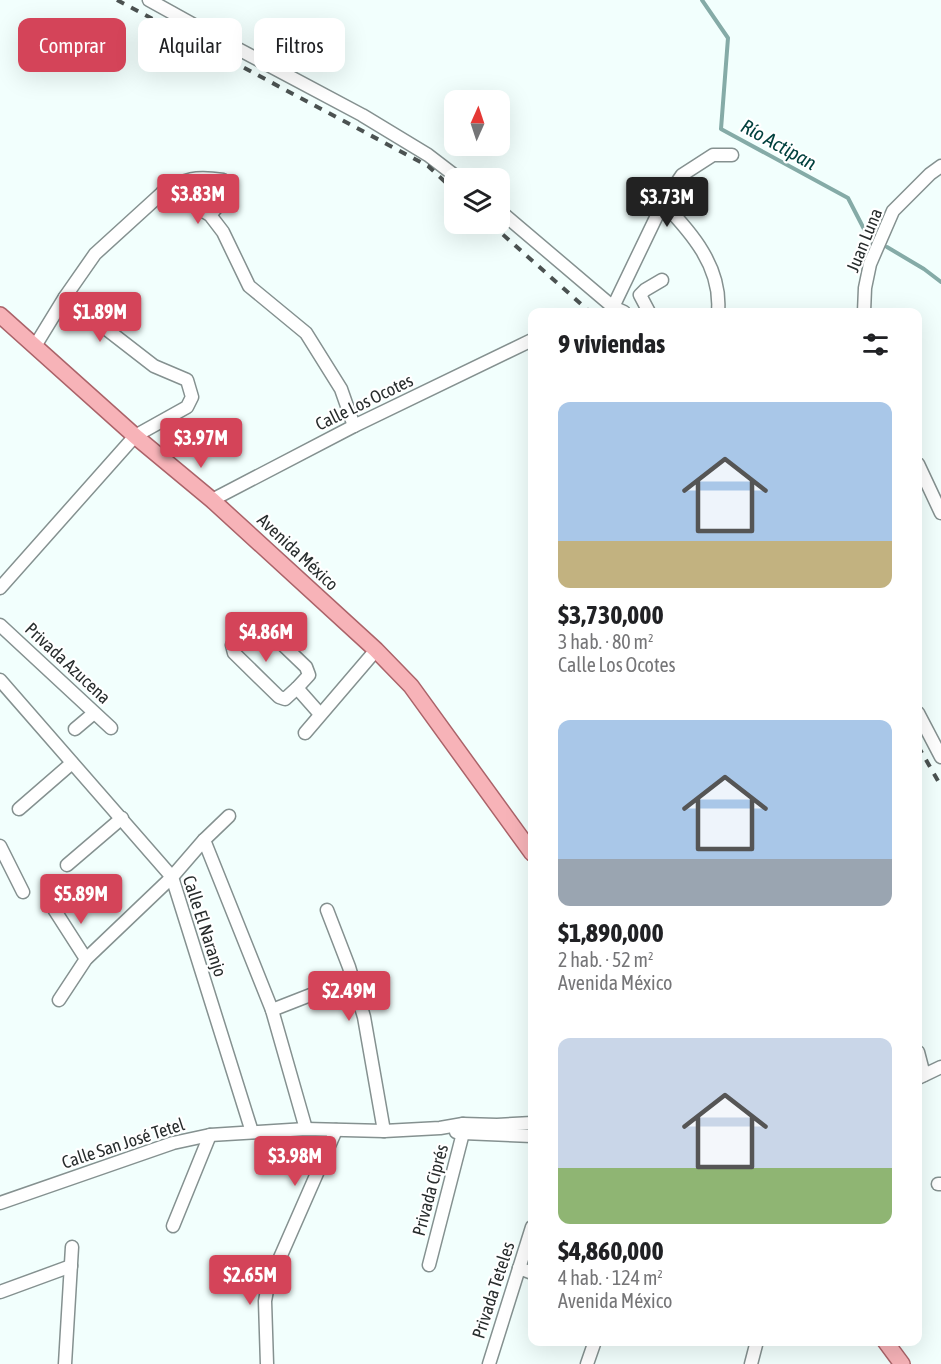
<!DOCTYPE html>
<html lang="es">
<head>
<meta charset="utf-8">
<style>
  :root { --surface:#fff; --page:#f2f2f2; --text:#202124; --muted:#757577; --accent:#d44459 }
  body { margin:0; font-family:"Asap Condensed",sans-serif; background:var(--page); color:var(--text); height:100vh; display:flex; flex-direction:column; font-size:22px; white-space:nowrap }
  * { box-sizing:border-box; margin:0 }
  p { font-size:20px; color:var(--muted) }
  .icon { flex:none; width:33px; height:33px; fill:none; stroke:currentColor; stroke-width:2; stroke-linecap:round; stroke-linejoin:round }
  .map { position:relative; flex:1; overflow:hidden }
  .panel { position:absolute; left:528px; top:308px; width:394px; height:1038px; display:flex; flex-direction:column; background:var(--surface); border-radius:12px; box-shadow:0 6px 24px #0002 }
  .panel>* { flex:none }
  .hud { position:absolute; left:18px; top:18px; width:420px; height:54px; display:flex; gap:12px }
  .needle { width:39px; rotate:3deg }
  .fabs { position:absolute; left:444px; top:90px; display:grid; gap:12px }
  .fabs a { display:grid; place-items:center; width:66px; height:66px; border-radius:12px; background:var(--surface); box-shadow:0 6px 24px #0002; font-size:30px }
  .price { position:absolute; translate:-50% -51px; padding:0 14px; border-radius:6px; background:var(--accent); color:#fff; font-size:20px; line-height:39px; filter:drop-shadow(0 2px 3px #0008) }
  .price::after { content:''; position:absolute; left:50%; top:36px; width:18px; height:14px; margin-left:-9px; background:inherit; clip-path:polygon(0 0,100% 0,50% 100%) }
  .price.active { background:#222; color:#fff }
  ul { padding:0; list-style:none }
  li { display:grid; align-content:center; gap:12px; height:318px; padding:0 30px }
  li span { display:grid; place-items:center; height:186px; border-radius:12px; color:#555 }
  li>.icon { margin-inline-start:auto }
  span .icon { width:108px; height:108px; fill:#fffc; stroke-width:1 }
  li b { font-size:26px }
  h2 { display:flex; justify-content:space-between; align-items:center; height:72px; padding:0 30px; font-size:26px }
  .chip { padding:0 21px; border-radius:12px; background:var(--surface); box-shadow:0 6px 24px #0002; font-size:21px; line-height:54px }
  .chip.active { background:var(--accent); color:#fff }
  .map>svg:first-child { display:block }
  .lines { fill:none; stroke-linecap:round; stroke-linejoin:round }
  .stream { stroke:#85aba7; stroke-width:4 }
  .minor-casing { stroke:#859190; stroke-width:15 }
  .major-casing { stroke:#ab6369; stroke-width:18 }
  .minor { stroke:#fff; stroke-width:12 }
  .major { stroke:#f7b3b8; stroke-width:15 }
  .rail { stroke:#4b5251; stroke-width:4; stroke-dasharray:8 8; stroke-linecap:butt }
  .labels { text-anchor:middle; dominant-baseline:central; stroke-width:4.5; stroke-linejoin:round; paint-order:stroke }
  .street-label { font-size:18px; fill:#282d2d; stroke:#fff }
  .water-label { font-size:20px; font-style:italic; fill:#02413e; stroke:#fff }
</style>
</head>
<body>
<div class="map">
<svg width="941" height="1364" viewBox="0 0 941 1364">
  <rect width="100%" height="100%" fill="#f2fffd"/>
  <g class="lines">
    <g class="stream">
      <polyline points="702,0 728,38 721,129 848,198 865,231"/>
      <polyline points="887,247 924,269 941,282"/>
    </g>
    <defs>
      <g id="minor">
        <polyline points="149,0 223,41 362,115 428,155 458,178"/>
        <polyline points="162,193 196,207 210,215 223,232 249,286 306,333 341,389 354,426"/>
        <path d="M 663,203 C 691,232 722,267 718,312"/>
        <polyline points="500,211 613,307 624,312"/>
        <polyline points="613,307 663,203 682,175 713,155 732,155"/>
        <polyline points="649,312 640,295 645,290 662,280"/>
        <polyline points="864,312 865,288 870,264 893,211 930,174 941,166"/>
        <path d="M 35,346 L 65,297 L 95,254 L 162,193 C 185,178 196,176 223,180 L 227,185 L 227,196 L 210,215"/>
        <polyline points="918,464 941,513"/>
        <polyline points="212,500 354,426 532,340"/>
        <polyline points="0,588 135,436 187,407 192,397 187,380 154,366 65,297"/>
        <polygon points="259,622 306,667 309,675 297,688 285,699 279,697 234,653 232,645 251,623"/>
        <polyline points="0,625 111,728"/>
        <polyline points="0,680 172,877 252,1132"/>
        <polyline points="297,688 320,714"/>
        <polyline points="918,713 941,757"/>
        <polyline points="75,729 94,713"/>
        <polyline points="305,733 376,650"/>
        <polyline points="19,809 72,763"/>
        <polyline points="204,840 272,1010 306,1129"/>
        <polyline points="0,846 23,892"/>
        <polyline points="67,865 122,818"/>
        <polyline points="52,906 86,959"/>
        <polyline points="327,910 349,967 364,1017 384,1131"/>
        <polyline points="59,1000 86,959 172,877 204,840 229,816"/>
        <polyline points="272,1010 313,994"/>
        <polyline points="918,1052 924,1075"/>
        <polyline points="918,1078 941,1067"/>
        <polyline points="456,1132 463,1133 532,1136"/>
        <polyline points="938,1184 941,1184"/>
        <polyline points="0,1203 173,1143 210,1135 306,1129 384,1131 440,1128 463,1124 497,1125 532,1123"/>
        <polyline points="173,1226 210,1135"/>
        <polyline points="429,1265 463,1133 463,1124"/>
        <polyline points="519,1268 532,1273"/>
        <polyline points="0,1292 71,1266"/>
        <polyline points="65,1364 72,1247"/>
        <polyline points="267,1364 265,1301 268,1285 336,1130"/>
        <polyline points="489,1364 532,1227"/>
        <polyline points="587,1364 595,1341"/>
        <polyline points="751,1364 757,1341"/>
      </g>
      <g id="major">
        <polyline points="0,315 135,436 212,500 376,650 411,686 532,853"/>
        <polyline points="885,1341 902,1364"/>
      </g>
    </defs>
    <use href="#minor" class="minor-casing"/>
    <use href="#major" class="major-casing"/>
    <use href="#minor" class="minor"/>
    <use href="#major" class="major"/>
    <g class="rail">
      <polyline points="117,0 428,166 454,190"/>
      <polyline points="491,224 590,312"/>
      <polyline points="918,746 941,786"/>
    </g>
  </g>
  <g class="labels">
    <g class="street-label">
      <text transform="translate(864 240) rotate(-68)">Juan Luna</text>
      <text transform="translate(364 402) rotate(-26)">Calle Los Ocotes</text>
      <text transform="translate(298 552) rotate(43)">Avenida México</text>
      <text transform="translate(68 663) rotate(43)">Privada Azucena</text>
      <text transform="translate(205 926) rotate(72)">Calle El Naranjo</text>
      <text transform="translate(123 1143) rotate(-18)">Calle San José Tetel</text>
      <text transform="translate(430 1190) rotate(-75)">Privada Ciprés</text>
      <text transform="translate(493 1290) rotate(-72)">Privada Teteles</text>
    </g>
    <g class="water-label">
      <text transform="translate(779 144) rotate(29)">Río Actipan</text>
    </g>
  </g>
</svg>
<div class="fabs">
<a><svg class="needle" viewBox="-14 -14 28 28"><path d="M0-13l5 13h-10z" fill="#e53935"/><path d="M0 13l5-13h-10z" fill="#757577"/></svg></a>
<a><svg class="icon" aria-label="layers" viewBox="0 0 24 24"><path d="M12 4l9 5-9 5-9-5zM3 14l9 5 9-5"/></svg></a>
</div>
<b class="price" style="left:198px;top:225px">$3.83M</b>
<b class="price active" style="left:667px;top:228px">$3.73M</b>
<b class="price" style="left:100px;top:343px">$1.89M</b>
<b class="price" style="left:201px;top:469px">$3.97M</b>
<b class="price" style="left:266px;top:663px">$4.86M</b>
<b class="price" style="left:81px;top:925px">$5.89M</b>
<b class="price" style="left:349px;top:1022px">$2.49M</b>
<b class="price" style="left:295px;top:1187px">$3.98M</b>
<b class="price" style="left:250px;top:1306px">$2.65M</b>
<div class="hud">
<a class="chip active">Comprar</a>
<a class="chip">Alquilar</a>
<a class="chip">Filtros</a>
</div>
<section class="panel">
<h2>9 viviendas<svg class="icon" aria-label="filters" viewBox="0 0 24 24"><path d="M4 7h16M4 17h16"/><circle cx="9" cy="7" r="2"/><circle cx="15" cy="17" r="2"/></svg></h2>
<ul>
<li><span style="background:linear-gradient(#a9c7e8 75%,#c2b280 0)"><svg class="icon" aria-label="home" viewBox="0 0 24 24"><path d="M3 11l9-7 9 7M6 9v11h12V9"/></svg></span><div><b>$3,730,000</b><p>3 hab. · 80 m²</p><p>Calle Los Ocotes</p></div></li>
<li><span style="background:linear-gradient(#a9c7e8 75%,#9aa5b1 0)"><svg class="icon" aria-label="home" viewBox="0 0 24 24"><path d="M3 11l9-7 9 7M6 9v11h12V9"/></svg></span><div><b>$1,890,000</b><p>2 hab. · 52 m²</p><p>Avenida México</p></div></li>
<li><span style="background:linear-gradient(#c9d6e8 70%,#8fb573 0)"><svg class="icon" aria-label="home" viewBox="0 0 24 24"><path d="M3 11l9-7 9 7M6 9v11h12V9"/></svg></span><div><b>$4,860,000</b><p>4 hab. · 124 m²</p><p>Avenida México</p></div></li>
</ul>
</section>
</div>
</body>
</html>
